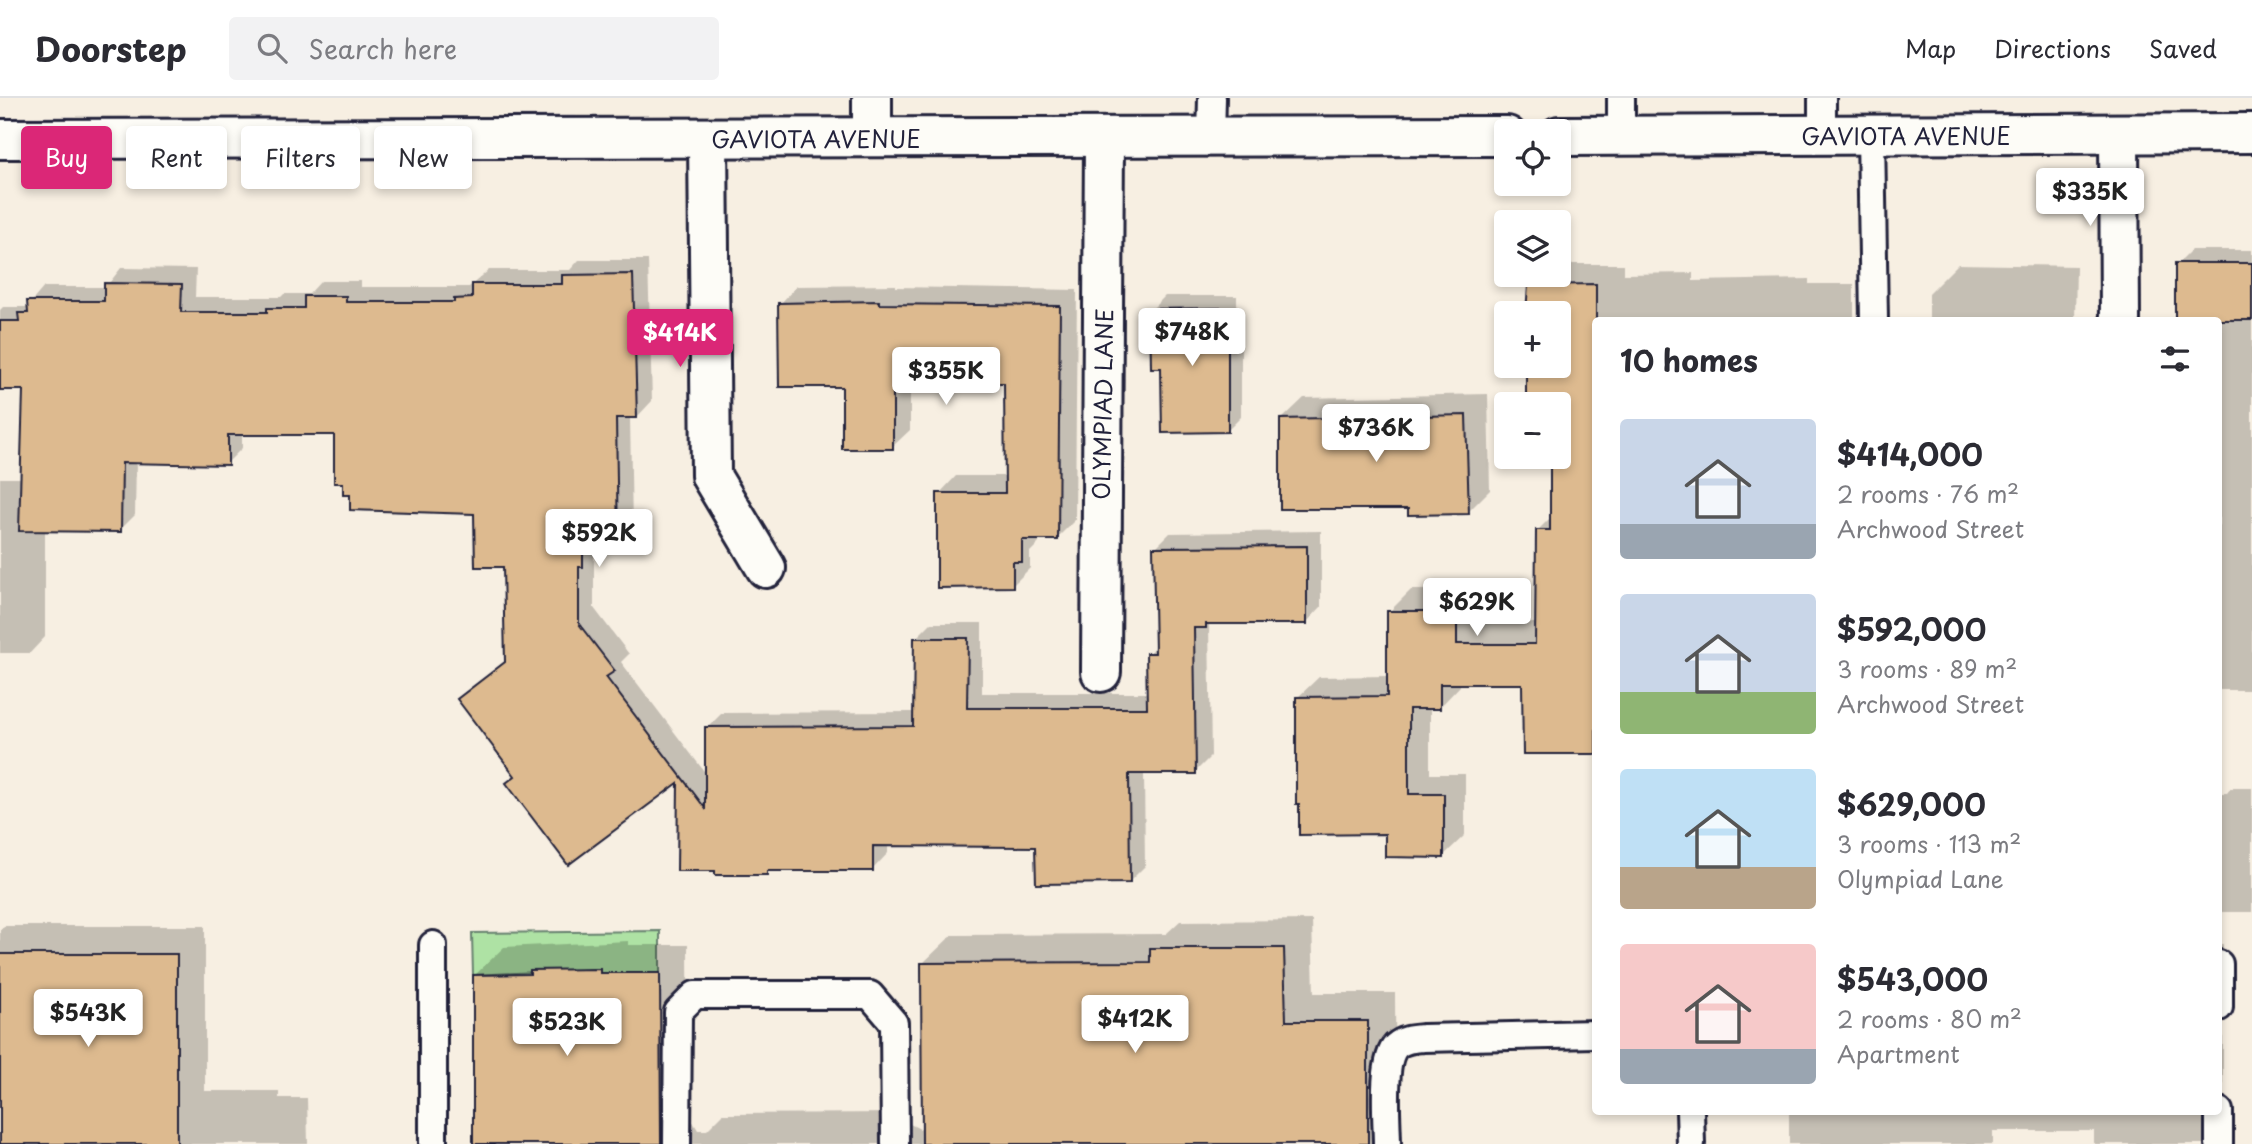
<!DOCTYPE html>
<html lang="en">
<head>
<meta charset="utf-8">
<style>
  :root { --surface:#fff; --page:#f2f2f3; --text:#2b2b33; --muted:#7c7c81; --line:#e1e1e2; --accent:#db2777 }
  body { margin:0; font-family:"Playpen Sans",sans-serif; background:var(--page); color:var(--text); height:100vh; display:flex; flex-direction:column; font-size:26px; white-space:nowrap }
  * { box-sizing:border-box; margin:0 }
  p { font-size:23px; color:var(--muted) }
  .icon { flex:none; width:38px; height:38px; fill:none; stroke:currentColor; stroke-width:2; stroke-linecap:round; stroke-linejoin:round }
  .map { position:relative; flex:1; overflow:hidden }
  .drawer { position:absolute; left:1592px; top:219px; width:630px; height:798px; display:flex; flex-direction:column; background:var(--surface); border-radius:7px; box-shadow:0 4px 10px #0003 }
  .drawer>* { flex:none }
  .hud { position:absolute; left:21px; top:28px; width:665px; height:63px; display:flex; gap:14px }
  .tools { position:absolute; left:1494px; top:21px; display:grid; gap:14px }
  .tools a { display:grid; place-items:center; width:77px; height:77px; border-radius:7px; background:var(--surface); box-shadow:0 4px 10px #0003; font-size:35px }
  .price { position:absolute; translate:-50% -60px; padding:0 16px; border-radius:7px; background:#fff; color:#222; font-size:23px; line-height:46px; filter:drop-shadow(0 2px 4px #0008) }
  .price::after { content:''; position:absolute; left:50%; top:42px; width:21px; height:16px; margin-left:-10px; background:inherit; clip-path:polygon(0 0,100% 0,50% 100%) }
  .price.on { background:var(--accent); color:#fff }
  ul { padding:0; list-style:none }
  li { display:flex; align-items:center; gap:21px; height:175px; padding:0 28px }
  li span { display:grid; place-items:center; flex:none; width:196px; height:140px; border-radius:7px; color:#555 }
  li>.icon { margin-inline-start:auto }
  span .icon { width:84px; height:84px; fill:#fffc; stroke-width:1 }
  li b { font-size:30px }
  h2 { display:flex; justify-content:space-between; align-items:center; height:84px; padding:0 28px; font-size:30px }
  .pill { padding:0 24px; border-radius:7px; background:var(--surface); box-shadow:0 4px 10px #0003; font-size:24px; line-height:63px }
  .pill.on { background:var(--accent); color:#fff }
  header { display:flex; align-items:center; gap:42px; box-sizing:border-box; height:98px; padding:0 35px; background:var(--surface); border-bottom:2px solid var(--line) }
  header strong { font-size:33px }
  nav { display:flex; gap:38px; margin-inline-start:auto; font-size:24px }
  .search { width:490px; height:63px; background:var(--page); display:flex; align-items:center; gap:18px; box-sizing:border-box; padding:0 24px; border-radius:7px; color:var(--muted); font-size:26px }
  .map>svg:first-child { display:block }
  .green { fill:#aee2a4; stroke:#688270; stroke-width:2 }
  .shadow { fill:#0003 }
  .building { fill:#ddba8f; stroke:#22223b; stroke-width:2 }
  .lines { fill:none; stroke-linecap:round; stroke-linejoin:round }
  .lane-casing { stroke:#22223b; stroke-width:32 }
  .street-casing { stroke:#22223b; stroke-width:44 }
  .lane { stroke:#fdfcf7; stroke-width:26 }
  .street { stroke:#fdfcf7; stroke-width:38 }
  .labels { text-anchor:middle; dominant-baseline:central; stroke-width:5; stroke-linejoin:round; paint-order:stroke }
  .street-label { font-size:23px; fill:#22223b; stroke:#fdfcf7 }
</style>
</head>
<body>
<header>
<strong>Doorstep</strong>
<div class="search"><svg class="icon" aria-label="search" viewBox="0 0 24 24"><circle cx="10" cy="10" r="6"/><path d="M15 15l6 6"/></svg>Search here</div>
<nav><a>Map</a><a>Directions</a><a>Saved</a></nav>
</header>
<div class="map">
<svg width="2252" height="1046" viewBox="0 0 2252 1046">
  <rect width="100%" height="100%" fill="#f7efe2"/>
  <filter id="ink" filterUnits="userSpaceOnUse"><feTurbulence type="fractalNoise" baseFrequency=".0143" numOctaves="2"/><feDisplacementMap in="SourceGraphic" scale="14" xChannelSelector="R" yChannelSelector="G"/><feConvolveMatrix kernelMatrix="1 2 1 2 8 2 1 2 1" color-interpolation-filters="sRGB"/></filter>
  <g filter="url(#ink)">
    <polygon class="green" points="660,833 660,875 600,875 600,871 473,877 472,835"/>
    <g class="shadow">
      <polygon points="2191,152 2252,152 2252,592 2219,592 2219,222 2177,222 2177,166"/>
      <polygon points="579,162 648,162 652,303 637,319 630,319 632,430 617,446 598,446 594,456 594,510 629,556 621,564 707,677 707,630 722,615 915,614 915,541 931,525 982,525 982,595 1148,595 1148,556 1156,547 1155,450 1170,435 1321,433 1321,509 1306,525 1209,525 1211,658 1195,674 1144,675 1145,768 1129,784 1037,747 888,746 888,755 873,771 716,775 679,681 517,677 459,601 507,561 505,467 476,414 352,396 336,335 242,335 242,350 227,365 136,363 135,417 120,432 45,431 45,539 30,555 0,555 0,380 22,380 25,291 0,289 0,212 3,209 27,209 44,189 106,189 121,170 196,171 195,199 281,199 284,196 309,196 321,183 361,183 361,189 469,189 489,172 570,172"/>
      <polygon points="1559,166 1624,166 1624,176 1693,175 1693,183 1809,181 1809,186 1854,186 1854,222 1596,222 1596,654 1524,584 1460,584 1460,588 1439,610 1430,610 1430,676 1465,676 1465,737 1443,758 1297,600 1319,579 1389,578 1389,514 1411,492 1461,492 1461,504 1478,504 1478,525 1537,525 1538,432 1551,419 1551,359 1559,359 1559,306 1528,306 1529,268 1559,268 1559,215 1530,215 1530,188 1541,177 1559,177"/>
      <polygon points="1958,166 2076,168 2075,222 1929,222 1929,195"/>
      <polygon points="896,187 896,189 1077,192 1075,422 1057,440 1039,440 1039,445 1030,454 1030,470 1012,488 939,396 956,378 1007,378 1005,283 910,283 910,332 892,349 780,206 797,188"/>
      <polygon points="1165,198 1237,198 1237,215 1241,215 1241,319 1227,333 1163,269 1151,212"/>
      <polygon points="1488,296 1490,392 1468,414 1410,409 1282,321 1304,300"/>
      <polygon points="2231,690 2252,690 2252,814 2219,814 2219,695 2227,695"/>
      <polygon points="1312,822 1314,895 1395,895 1396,1046 475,1046 475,877 504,849 628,843 628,847 688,847 689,1017 698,1032 707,1032 723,1016 907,1015 910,1026 924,1033 923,865 952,837 1166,836 1180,823"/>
      <polygon points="4,828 205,828 205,993 279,993 279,1000 307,1000 308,1046 0,1046 0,832"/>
      <polygon points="2219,846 2223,846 2223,1046 2094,1046 2094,1033 1993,1033 1993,1046 1789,1046 1789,1013 2219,1013"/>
    </g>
    <g class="building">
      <rect x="2175" y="165" width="77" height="57"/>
      <polygon points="633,176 637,320 616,320 618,447 583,447 583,469 579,469 579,526 615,573 606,579 705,710 705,629 913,628 914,540 968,540 967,610 1147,610 1146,555 1155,555 1153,449 1307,448 1307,526 1206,526 1206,530 1194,530 1196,676 1129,676 1130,785 1036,786 1035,749 873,748 873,773 767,773 767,777 715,777 715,773 677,773 678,685 568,767 506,685 515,678 457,601 505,564 503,469 475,469 474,416 350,412 350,397 343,397 343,385 334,385 334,337 228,337 228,367 122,365 121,434 19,433 23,292 0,292 0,223 19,223 18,215 28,215 27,203 104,203 104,185 182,186 181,214 267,214 267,210 304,210 304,198 346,198 346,204 454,204 454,201 472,200 472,186 562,186 562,177"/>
      <polygon points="1596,186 1596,656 1523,656 1522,586 1440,586 1440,611 1409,611 1409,696 1444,696 1444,760 1385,759 1385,736 1299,737 1299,706 1296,706 1296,599 1387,598 1387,513 1441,513 1441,525 1457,525 1457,546 1535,546 1536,432 1550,432 1550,359 1559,359 1559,306 1526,306 1526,268 1559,268 1559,215 1526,215 1528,187"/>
      <polygon points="879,203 879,206 1060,208 1058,442 1022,442 1022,464 1013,464 1013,489 937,490 937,395 1005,395 1004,285 893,285 893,351 842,351 842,289 779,289 778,205"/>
      <polygon points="1224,210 1224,228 1228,228 1228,334 1162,335 1161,270 1151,270 1150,211"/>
      <polygon points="1466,317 1469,416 1408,417 1408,411 1280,411 1280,321"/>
      <polygon points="1150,850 1284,850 1286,923 1368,923 1368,1046 922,1046 921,865 1150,864"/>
      <rect x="0" y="856" width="177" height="190"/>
      <polygon points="600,871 600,875 660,875 661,1046 473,1046 473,877 530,876 530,872"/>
    </g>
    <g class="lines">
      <defs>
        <g id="lane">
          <polyline points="1871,36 1874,222"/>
          <polyline points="1621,37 1621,0"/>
          <polyline points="1822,37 1822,0"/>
          <polyline points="1211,39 1212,0"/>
          <polyline points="2219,866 2219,909"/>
          <polyline points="1690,1013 1691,1046"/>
          <polyline points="433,1046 433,847"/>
          <polyline points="677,1046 678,914 695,897 870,897 894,925 895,1046"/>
          <path d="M 1387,1046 C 1387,1024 1381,963 1396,948 C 1404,941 1413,941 1423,940 L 1596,936"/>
          <polyline points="2219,1046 2219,1013"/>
        </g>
        <g id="street">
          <polyline points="872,0 872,39"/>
          <polyline points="2119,36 2120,222"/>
          <polyline points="1559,38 2252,35"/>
          <polyline points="708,40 711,378 766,470"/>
          <polyline points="0,41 1507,38"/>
          <polyline points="1101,574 1104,39"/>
        </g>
      </defs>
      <use href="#lane" class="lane-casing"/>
      <use href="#street" class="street-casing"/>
      <use href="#lane" class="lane"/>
      <use href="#street" class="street"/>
    </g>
  </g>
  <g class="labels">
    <g class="street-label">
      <text x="1906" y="37">GAVIOTA AVENUE</text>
      <text x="816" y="40">GAVIOTA AVENUE</text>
      <text transform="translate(1102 306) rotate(-89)">OLYMPIAD LANE</text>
    </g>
  </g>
</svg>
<div class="tools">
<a><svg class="icon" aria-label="locate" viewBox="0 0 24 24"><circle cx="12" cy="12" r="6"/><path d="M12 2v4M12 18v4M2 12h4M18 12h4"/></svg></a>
<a><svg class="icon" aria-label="layers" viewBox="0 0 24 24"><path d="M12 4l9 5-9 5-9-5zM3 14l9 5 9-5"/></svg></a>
<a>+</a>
<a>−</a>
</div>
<b class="price" style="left:2090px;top:130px">$335K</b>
<b class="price" style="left:1192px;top:270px">$748K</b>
<b class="price on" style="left:680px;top:271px">$414K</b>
<b class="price" style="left:946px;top:309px">$355K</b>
<b class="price" style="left:1376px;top:366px">$736K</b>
<b class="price" style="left:599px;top:471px">$592K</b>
<b class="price" style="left:1477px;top:540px">$629K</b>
<b class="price" style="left:88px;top:951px">$543K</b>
<b class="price" style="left:1135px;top:957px">$412K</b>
<b class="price" style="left:567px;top:960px">$523K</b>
<div class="hud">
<a class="pill on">Buy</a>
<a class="pill">Rent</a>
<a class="pill">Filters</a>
<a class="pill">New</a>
</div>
<section class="drawer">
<h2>10 homes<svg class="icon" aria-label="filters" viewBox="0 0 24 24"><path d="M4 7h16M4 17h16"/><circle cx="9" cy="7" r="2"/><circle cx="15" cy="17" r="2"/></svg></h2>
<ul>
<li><span style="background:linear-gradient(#c9d6e8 75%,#9aa5b1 0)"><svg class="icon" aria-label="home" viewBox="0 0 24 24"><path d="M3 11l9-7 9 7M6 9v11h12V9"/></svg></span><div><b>$414,000</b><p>2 rooms · 76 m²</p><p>Archwood Street</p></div></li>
<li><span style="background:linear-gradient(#c9d6e8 70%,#8fb573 0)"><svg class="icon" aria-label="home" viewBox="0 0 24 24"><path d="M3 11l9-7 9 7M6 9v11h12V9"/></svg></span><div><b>$592,000</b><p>3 rooms · 89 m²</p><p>Archwood Street</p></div></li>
<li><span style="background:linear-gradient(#bfe0f5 70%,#b9a48a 0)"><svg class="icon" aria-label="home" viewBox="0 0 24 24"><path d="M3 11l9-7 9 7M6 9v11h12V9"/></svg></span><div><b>$629,000</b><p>3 rooms · 113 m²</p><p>Olympiad Lane</p></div></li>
<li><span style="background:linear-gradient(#f6c9c9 75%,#9aa5b1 0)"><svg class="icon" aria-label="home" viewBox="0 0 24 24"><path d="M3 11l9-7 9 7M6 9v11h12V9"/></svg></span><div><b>$543,000</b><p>2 rooms · 80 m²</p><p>Apartment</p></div></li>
</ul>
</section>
</div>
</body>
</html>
